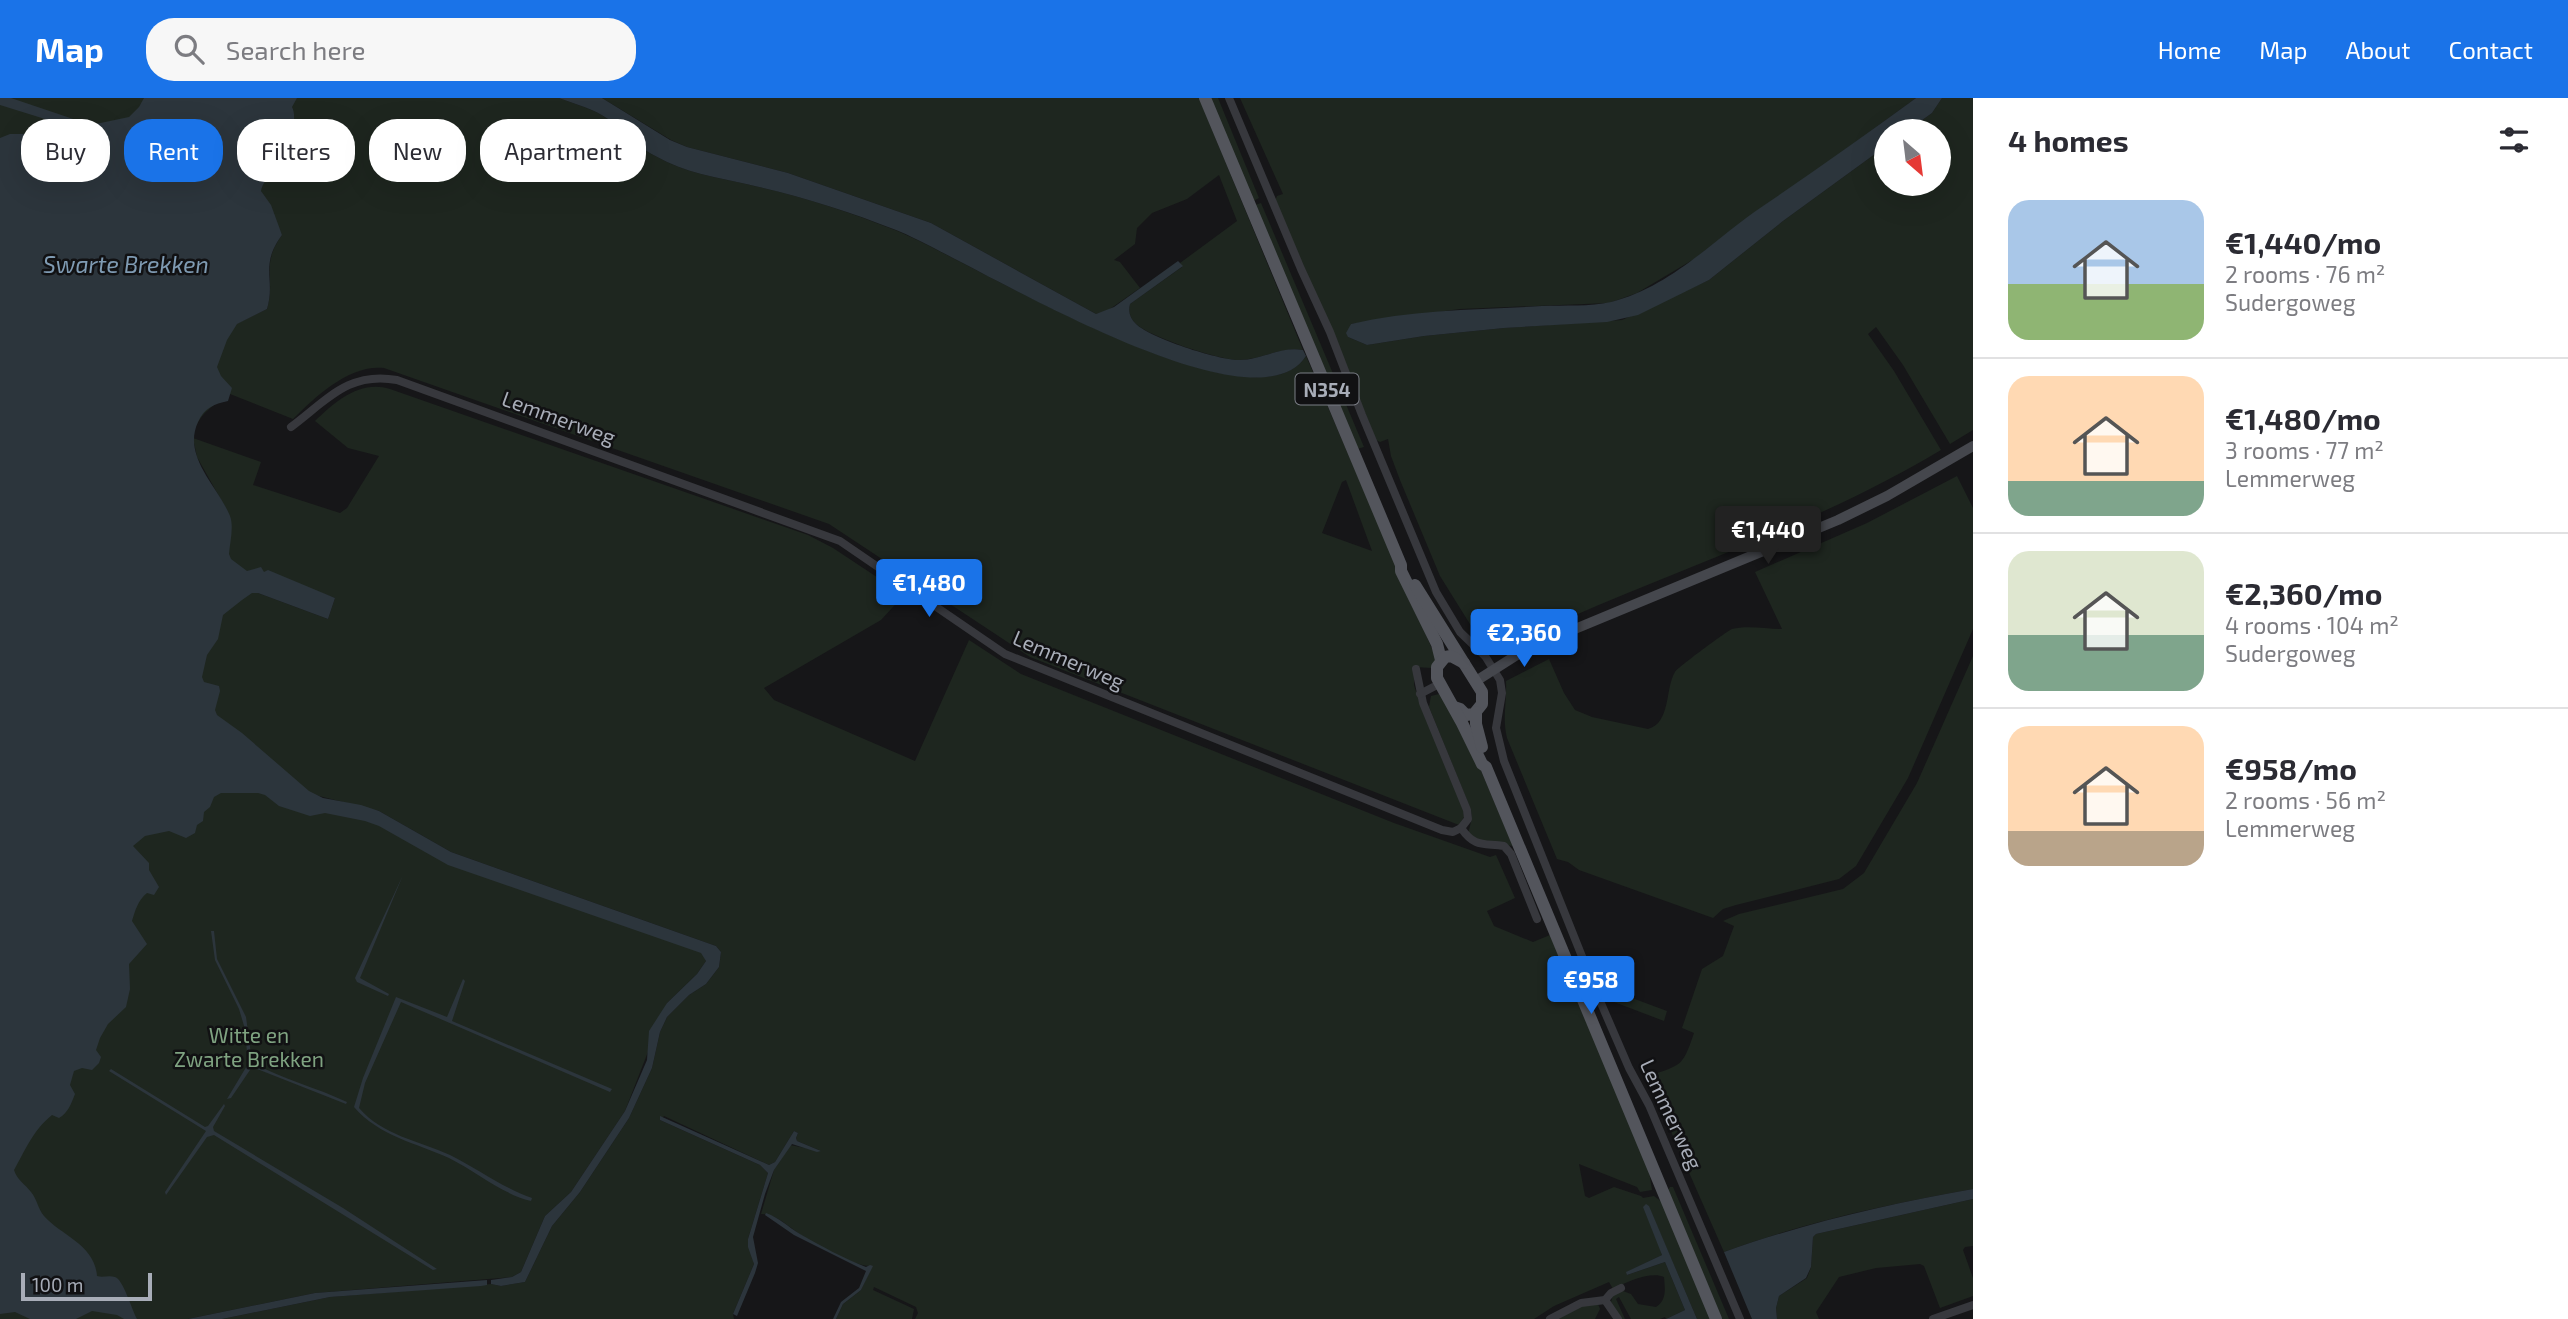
<!DOCTYPE html>
<html lang="en">
<head>
<meta charset="utf-8">
<style>
  :root { --surface:#fff; --page:#f7f7f7; --text:#2b2b33; --muted:#7c7c81; --line:#e1e1e2; --accent:#1a73e8 }
  body { margin:0; font-family:"Exo 2",sans-serif; background:var(--page); color:var(--text); height:100vh; display:flex; flex-direction:column; font-size:26px; white-space:nowrap }
  * { box-sizing:border-box; margin:0 }
  p { font-size:23px; color:var(--muted) }
  .icon { flex:none; width:38px; height:38px; fill:none; stroke:currentColor; stroke-width:2; stroke-linecap:round; stroke-linejoin:round }
  .map { position:relative; flex:1; overflow:hidden }
  .details { display:flex; flex-direction:column; background:var(--surface); width:595px }
  .details>* { flex:none }
  .hud { position:absolute; left:21px; top:21px; width:665px; height:63px; display:flex; gap:14px }
  .needle { width:46px; rotate:152deg }
  .fabs { position:absolute; left:1874px; top:21px; display:grid; gap:14px }
  .fabs a { display:grid; place-items:center; width:77px; height:77px; border-radius:50%; background:var(--surface); box-shadow:0 7px 28px #0002; font-size:35px }
  .scale { position:absolute; left:21px; bottom:18px; width:131px; box-sizing:border-box; padding-left:7px; border:4px solid #a8adb8; border-top:0; font-size:19px; line-height:24px; white-space:nowrap; color:#a8adb8; -webkit-text-stroke:5px #111113; paint-order:stroke }
  .price { position:absolute; translate:-50% -60px; padding:0 16px; border-radius:7px; background:var(--accent); color:#fff; font-size:23px; line-height:46px; filter:drop-shadow(0 2px 4px #0008) }
  .price::after { content:''; position:absolute; left:50%; top:42px; width:21px; height:16px; margin-left:-10px; background:inherit; clip-path:polygon(0 0,100% 0,50% 100%) }
  .price.active { background:#222; color:#fff }
  ul { padding:0; list-style:none }
  li { display:flex; align-items:center; gap:21px; height:175px; padding:0 35px }
  li+li { border-top:2px solid var(--line) }
  li span { display:grid; place-items:center; flex:none; width:196px; height:140px; border-radius:21px; color:#555 }
  li>.icon { margin-inline-start:auto }
  span .icon { width:84px; height:84px; fill:#fffc; stroke-width:1 }
  li b { font-size:30px }
  h2 { display:flex; justify-content:space-between; align-items:center; height:84px; padding:0 35px; font-size:30px }
  .tag { padding:0 24px; border-radius:28px; background:var(--surface); box-shadow:0 7px 28px #0002; font-size:24px; line-height:63px }
  .tag.active { background:var(--accent); color:#fff }
  header { display:flex; align-items:center; gap:42px; box-sizing:border-box; height:98px; padding:0 35px; background:var(--accent); color:#fff }
  header strong { font-size:33px }
  nav { display:flex; gap:38px; margin-inline-start:auto; font-size:24px }
  .search { width:490px; height:63px; background:var(--page); display:flex; align-items:center; gap:18px; box-sizing:border-box; padding:0 24px; border-radius:28px; color:var(--muted); font-size:26px }
  main { display:flex; flex:1; min-height:0 }
  .map>svg:first-child { display:block }
  .green { fill:#1e261f; fill-rule:evenodd }
  .water { fill:#2c353c }
  .lines { fill:none; stroke-linecap:round; stroke-linejoin:round }
  .street { stroke:#37383d; stroke-width:8 }
  .secondary { stroke:#45474d; stroke-width:10 }
  .primary { stroke:#53555c; stroke-width:12 }
  .labels { text-anchor:middle; dominant-baseline:central; stroke-width:5; stroke-linejoin:round; paint-order:stroke }
  .shield { fill:#111113; stroke:#7b7e86; stroke-width:2 }
  .shield-label { font-size:19px; font-weight:bold; fill:#a8adb8 }
  .street-label { font-size:21px; fill:#a8adb8; stroke:#111113 }
  .park-label { font-size:21px; fill:#7fa381; stroke:#111113 }
  .water-label { font-size:23px; font-style:italic; fill:#7f9bb3; stroke:#111113 }
</style>
</head>
<body>
<header>
<strong>Map</strong>
<div class="search"><svg class="icon" aria-label="search" viewBox="0 0 24 24"><circle cx="10" cy="10" r="6"/><path d="M15 15l6 6"/></svg>Search here</div>
<nav><a>Home</a><a>Map</a><a>About</a><a>Contact</a></nav>
</header>
<main>
<div class="map">
<svg width="1973" height="1221" viewBox="0 0 1973 1221">
  <rect width="100%" height="100%" fill="#161618"/>
  <g class="green">
    <path d="M 0,0 L 559,0 C 575,6 594,11 608,21 C 618,27 626,38 635,45 C 645,53 657,59 667,64 C 697,78 728,81 759,89 C 805,99 852,115 895,132 C 964,159 1254,340 1306,258 L 1436,560 L 1432,570 L 1414,569 L 1414,587 L 1419,603 L 1463,709 L 1464,719 L 1459,727 L 1030,559 L 829,426 L 384,270 C 350,266 316,298 293,321 L 230,296 C 201,315 201,317 186,348 L 229,416 L 197,359 L 193,340 L 261,364 L 253,387 L 340,415 L 347,410 L 379,358 L 348,350 L 315,323 C 336,303 360,282 390,291 L 808,437 L 833,450 L 904,497 L 881,522 L 764,590 L 774,602 L 915,663 L 969,542 L 1021,576 L 1394,725 L 1490,759 L 1496,757 L 1515,800 L 1487,813 L 1494,828 L 1533,844 L 1550,837 L 1649,1073 L 1652,1092 L 1640,1094 L 1637,1089 L 1579,1066 L 1585,1098 L 1589,1100 L 1614,1089 L 1641,1098 L 1643,1100 L 1654,1098 L 1662,1104 L 1711,1221 L 1697,1221 L 1648,1107 L 1662,1157 L 1627,1174 L 1627,1177 L 1665,1164 L 1685,1212 L 1666,1221 L 1665,1219 L 1660,1221 L 1631,1221 L 1619,1199 L 1616,1201 L 1625,1221 L 1620,1221 L 1611,1204 L 1613,1197 L 1623,1193 L 1631,1196 L 1638,1206 L 1656,1209 C 1667,1202 1665,1191 1664,1179 C 1651,1173 1626,1184 1613,1191 L 1609,1184 L 1554,1208 L 1534,1221 L 915,1221 L 918,1215 L 916,1209 L 874,1189 L 873,1192 L 914,1211 L 912,1221 L 836,1221 L 843,1206 L 861,1192 L 872,1168 C 856,1170 808,1143 794,1132 C 783,1124 774,1116 761,1116 L 774,1072 L 790,1047 L 821,1053 L 797,1043 L 796,1040 L 798,1035 L 794,1033 L 775,1064 L 769,1067 L 664,1018 L 660,1022 L 760,1067 L 768,1075 L 748,1141 L 754,1166 L 733,1216 L 734,1221 L 222,1221 L 330,1199 L 491,1186 L 501,1188 L 525,1184 L 552,1128 L 580,1094 L 629,1020 L 652,970 L 660,934 L 667,919 L 689,897 L 706,886 L 719,869 L 721,854 L 716,848 L 451,754 L 379,713 L 315,697 L 365,721 L 705,854 L 706,863 L 697,876 L 667,905 L 625,1013 L 571,1094 L 545,1118 L 521,1174 L 512,1179 L 315,1195 L 188,1221 L 0,1221 ZM 261,93 L 282,137 C 260,167 276,181 267,211 L 238,225 L 270,145 L 258,95 ZM 1346,382 L 1372,453 L 1322,435 L 1342,384 ZM 264,474 L 335,500 L 328,521 L 258,495 Z"/>
    <path d="M 602,0 L 1199,0 L 1303,252 C 1282,248 1261,262 1239,262 C 1219,262 1150,239 1136,226 C 1130,220 1128,214 1130,206 L 1134,203 L 1182,169 L 1180,165 L 1237,123 L 1219,77 L 1187,101 L 1152,115 L 1137,130 L 1135,146 L 1114,162 L 1120,164 L 1140,190 L 1107,213 L 1096,216 L 931,125 L 788,75 L 687,49 L 671,42 Z"/>
    <polygon points="1210,0 1218,0 1259,100 1253,103"/>
    <path d="M 1240,0 L 1916,0 L 1813,75 L 1764,108 L 1694,161 L 1637,195 L 1609,205 L 1460,211 L 1351,226 L 1348,239 L 1367,247 L 1424,238 L 1504,230 L 1622,222 L 1709,182 L 1783,123 L 1886,48 L 1886,86 L 1939,86 L 1939,33 L 1907,33 L 1932,15 L 1942,0 L 1973,0 L 1973,332 L 1950,346 L 1903,267 L 1876,229 L 1868,236 L 1894,273 L 1941,352 C 1813,429 1670,473 1535,535 L 1520,538 L 1478,539 L 1440,478 L 1400,382 L 1391,358 L 1388,341 L 1380,344 L 1376,342 L 1323,212 L 1275,103 L 1277,98 L 1283,96 Z"/>
    <polygon points="1261,105 1364,349 1357,351 1255,107"/>
    <path d="M 1957,378 L 1973,410 L 1973,531 L 1908,680 L 1856,768 L 1839,781 L 1736,807 L 1723,811 L 1713,820 L 1579,772 L 1568,764 L 1557,761 L 1507,640 C 1502,620 1507,604 1506,583 L 1549,561 L 1564,595 L 1575,612 L 1592,619 L 1648,631 C 1671,625 1665,590 1675,574 C 1677,570 1727,533 1732,531 C 1747,527 1767,531 1782,531 L 1755,474 L 1867,425 Z"/>
    <path d="M 1973,558 L 1973,1091 C 1888,1106 1805,1124 1724,1154 L 1647,979 C 1681,966 1682,971 1694,935 L 1682,930 L 1702,871 L 1723,858 L 1734,828 L 1723,823 L 1739,816 L 1843,791 L 1864,775 L 1917,685 Z"/>
    <polygon points="1439,596 1443,599 1468,642 1513,748 1478,743 1468,736 1472,720 1471,712 1429,609 1431,598"/>
    <polygon points="1594,863 1608,864 1624,897 1667,913 1664,923 1614,904"/>
    <polygon points="1670,1089 1673,1089 1729,1221 1722,1221 1668,1092"/>
    <polygon points="1973,1101 1973,1148 1965,1149 1963,1152 1973,1180 1973,1198 1940,1210 1924,1168 1920,1166 1876,1170 1839,1179 1816,1214 1819,1221 1777,1221 1776,1210 1779,1198 1807,1180 1811,1169 1813,1139 1816,1136"/>
    <polygon points="1598,1206 1600,1211 1595,1221 1554,1221 1580,1208"/>
  </g>
  <g class="water">
    <path d="M 0,0 L 11,0 L 91,27 L 129,19 L 139,9 L 144,0 L 297,0 L 292,9 C 299,22 287,54 280,67 C 274,78 264,79 261,93 L 271,107 L 282,137 C 259,168 276,181 267,211 L 237,226 L 227,242 L 217,269 L 221,278 L 232,290 L 228,303 C 214,306 204,310 198,324 C 182,359 218,388 230,418 C 234,429 230,444 229,456 L 231,461 L 247,473 L 261,469 L 264,474 L 268,472 L 335,500 L 328,521 L 258,495 L 252,495 L 242,502 L 223,517 L 218,541 L 207,557 L 202,579 L 204,584 L 219,588 L 220,593 L 215,612 L 217,617 L 242,635 L 309,693 L 323,700 L 361,707 L 379,713 L 451,754 L 716,848 L 721,854 L 719,869 L 706,886 L 689,897 L 667,919 L 660,934 L 652,970 L 629,1020 L 580,1094 L 552,1128 L 525,1184 L 501,1188 L 491,1186 L 491,1182 L 512,1179 L 521,1174 L 545,1118 L 571,1094 L 625,1013 L 647,962 L 649,933 L 667,905 L 697,876 L 706,863 L 701,855 L 448,767 L 379,728 L 365,723 L 325,715 L 310,718 L 279,708 L 265,697 L 258,695 L 221,695 L 214,699 L 210,709 L 204,714 L 203,723 L 197,727 L 195,735 L 186,740 L 169,733 L 145,738 L 133,748 L 149,765 L 149,772 L 159,789 L 154,797 L 147,795 C 138,802 135,813 132,823 L 147,846 L 129,866 L 130,891 L 126,909 L 108,926 L 100,940 L 96,952 L 101,959 L 99,965 L 92,972 L 82,970 L 74,973 L 70,987 L 75,996 C 71,1006 68,1015 59,1020 L 52,1017 C 33,1032 25,1053 14,1072 C 17,1082 25,1086 31,1094 C 37,1101 38,1111 44,1118 C 62,1138 95,1147 97,1178 C 103,1180 108,1177 115,1179 C 123,1181 132,1212 137,1221 L 124,1221 L 117,1217 L 92,1213 L 76,1221 L 30,1221 L 15,1214 L 0,1216 L 0,40 L 10,36 L 24,36 L 35,52 L 39,54 L 77,51 L 84,43 C 80,31 64,28 53,24 L 50,24 L 45,38 L 43,37 L 47,23 L 45,21 L 0,7 Z"/>
    <path d="M 559,0 L 602,0 L 670,42 L 687,49 L 788,75 L 931,125 L 1096,216 L 1114,209 L 1178,163 L 1183,168 L 1130,206 C 1128,214 1130,220 1136,226 C 1150,240 1218,262 1239,262 C 1261,262 1281,248 1303,252 L 1306,258 C 1253,341 964,159 896,132 C 853,115 804,99 759,89 C 728,81 697,78 667,64 C 657,59 645,53 635,45 C 626,38 618,27 608,21 C 594,11 575,6 559,0 Z"/>
    <path d="M 1916,0 L 1942,0 L 1932,15 L 1907,33 L 1886,33 L 1886,48 L 1783,123 L 1709,182 L 1638,217 L 1607,224 L 1504,230 L 1424,238 L 1367,247 L 1348,239 L 1346,235 L 1351,226 C 1414,211 1479,212 1542,208 C 1564,207 1590,209 1611,204 C 1671,189 1714,141 1763,108 C 1815,73 1865,37 1916,0 Z"/>
    <polygon points="403,777 360,880 389,896 388,898 357,884 355,880"/>
    <path d="M 211,833 L 214,833 L 217,861 L 246,919 L 252,964 C 281,981 316,989 347,1004 L 346,1006 L 252,969 L 231,1000 L 227,1001 L 248,966 L 245,931 L 239,911 L 215,862 Z"/>
    <path d="M 463,881 L 465,883 L 452,923 L 612,991 L 610,994 L 401,904 L 365,985 L 359,1010 C 382,1037 419,1043 450,1057 C 478,1071 503,1090 532,1100 L 531,1103 C 502,1096 477,1074 449,1060 C 416,1045 379,1038 354,1009 L 363,980 L 396,899 L 447,919 Z"/>
    <polygon points="111,971 205,1029 208,1028 224,1006 225,1008 213,1029 214,1033 343,1110 437,1171 433,1172 214,1037 207,1039 166,1097 165,1094 206,1033 109,973"/>
    <polygon points="660,1018 769,1067 775,1064 794,1033 798,1035 796,1040 797,1043 821,1053 817,1054 792,1046 774,1072 765,1096 753,1139 758,1165 755,1175 737,1218 733,1216 754,1166 748,1149 748,1141 768,1075 760,1067 660,1022"/>
    <path d="M 1973,1091 L 1973,1101 L 1816,1136 L 1813,1139 L 1811,1169 L 1806,1180 L 1779,1198 L 1776,1210 L 1777,1221 L 1752,1221 L 1724,1154 C 1805,1125 1888,1106 1973,1091 Z"/>
    <polygon points="1646,1106 1649,1108 1697,1221 1666,1221 1685,1212 1665,1164 1627,1177 1626,1174 1662,1157 1643,1109"/>
    <path d="M 766,1115 C 780,1120 788,1129 800,1136 C 821,1148 843,1160 866,1169 L 870,1167 L 873,1168 L 861,1192 L 843,1206 L 836,1221 L 833,1221 L 841,1204 L 859,1190 L 866,1173 L 794,1137 L 765,1117 Z"/>
    <polygon points="487,1182 487,1187 481,1188 330,1199 222,1221 188,1221 315,1195"/>
  </g>
  <g class="lines">
    <g class="street">
      <polyline points="1229,0 1301,171 1330,234 1362,317 1436,494 1460,534 1485,558 1500,582 1502,595 1496,630 1504,663 1597,896 1629,970 1649,1007 1740,1221"/>
      <path d="M 291,329 C 327,302 349,273 397,282 L 840,443 L 1005,556 L 1442,732 L 1453,734 L 1461,730 C 1475,750 1483,745 1504,748 L 1511,756 L 1537,821"/>
      <polyline points="1416,571 1423,605 1467,712 1468,721 1461,730"/>
      <polyline points="1420,596 1439,586"/>
      <polyline points="1550,1221 1581,1205 1605,1202"/>
      <polyline points="1618,1221 1605,1202 1611,1195 1621,1190"/>
      <polyline points="1933,1221 1973,1207"/>
    </g>
    <polyline class="secondary" points="1476,583 1520,555 1546,543 1838,422 1887,398 1973,348"/>
    <g class="primary">
      <polyline points="1205,0 1401,467 1401,473 1437,546 1441,562"/>
      <polyline points="1415,487 1482,594 1482,606 1474,616 1466,617 1460,611 1454,609"/>
      <polyline points="1464,565 1451,558 1445,559 1437,569 1437,580 1462,625 1482,666 1486,669 1716,1221"/>
      <polyline points="1476,614 1476,626 1482,649"/>
    </g>
  </g>
  <g class="labels">
    <rect class="shield" x="1295.5" y="275.5" width="63" height="31" rx="5"/>
    <g class="shield-label">
      <text x="1327" y="291">N354</text>
    </g>
    <g class="street-label">
      <text transform="translate(559 319) rotate(20)">Lemmerweg</text>
      <text transform="translate(1069 561) rotate(23)">Lemmerweg</text>
      <text transform="translate(1672 1016) rotate(65)">Lemmerweg</text>
    </g>
    <g class="park-label">
      <text x="249" y="936">Witte en<tspan x="249" dy="24">Zwarte Brekken</tspan></text>
    </g>
    <g class="water-label">
      <text x="126" y="166">Swarte Brekken</text>
    </g>
  </g>
</svg>
<div class="fabs">
<a><svg class="needle" viewBox="-14 -14 28 28"><path d="M0-13l5 13h-10z" fill="#e53935"/><path d="M0 13l5-13h-10z" fill="#7c7c81"/></svg></a>
</div>
<div class="scale">100 m</div>
<b class="price active" style="left:1768px;top:468px">€1,440</b>
<b class="price" style="left:929px;top:521px">€1,480</b>
<b class="price" style="left:1524px;top:571px">€2,360</b>
<b class="price" style="left:1591px;top:918px">€958</b>
<div class="hud">
<a class="tag">Buy</a>
<a class="tag active">Rent</a>
<a class="tag">Filters</a>
<a class="tag">New</a>
<a class="tag">Apartment</a>
</div>
</div>
<section class="details">
<h2>4 homes<svg class="icon" aria-label="filters" viewBox="0 0 24 24"><path d="M4 7h16M4 17h16"/><circle cx="9" cy="7" r="2"/><circle cx="15" cy="17" r="2"/></svg></h2>
<ul>
<li><span style="background:linear-gradient(#a9c7e8 60%,#8fb573 0)"><svg class="icon" aria-label="home" viewBox="0 0 24 24"><path d="M3 11l9-7 9 7M6 9v11h12V9"/></svg></span><div><b>€1,440/mo</b><p>2 rooms · 76 m²</p><p>Sudergoweg</p></div></li>
<li><span style="background:linear-gradient(#ffd9b3 75%,#7fa58c 0)"><svg class="icon" aria-label="home" viewBox="0 0 24 24"><path d="M3 11l9-7 9 7M6 9v11h12V9"/></svg></span><div><b>€1,480/mo</b><p>3 rooms · 77 m²</p><p>Lemmerweg</p></div></li>
<li><span style="background:linear-gradient(#dfe7d0 60%,#7fa58c 0)"><svg class="icon" aria-label="home" viewBox="0 0 24 24"><path d="M3 11l9-7 9 7M6 9v11h12V9"/></svg></span><div><b>€2,360/mo</b><p>4 rooms · 104 m²</p><p>Sudergoweg</p></div></li>
<li><span style="background:linear-gradient(#ffd9b3 75%,#b9a48a 0)"><svg class="icon" aria-label="home" viewBox="0 0 24 24"><path d="M3 11l9-7 9 7M6 9v11h12V9"/></svg></span><div><b>€958/mo</b><p>2 rooms · 56 m²</p><p>Lemmerweg</p></div></li>
</ul>
</section>
</main>
</body>
</html>
